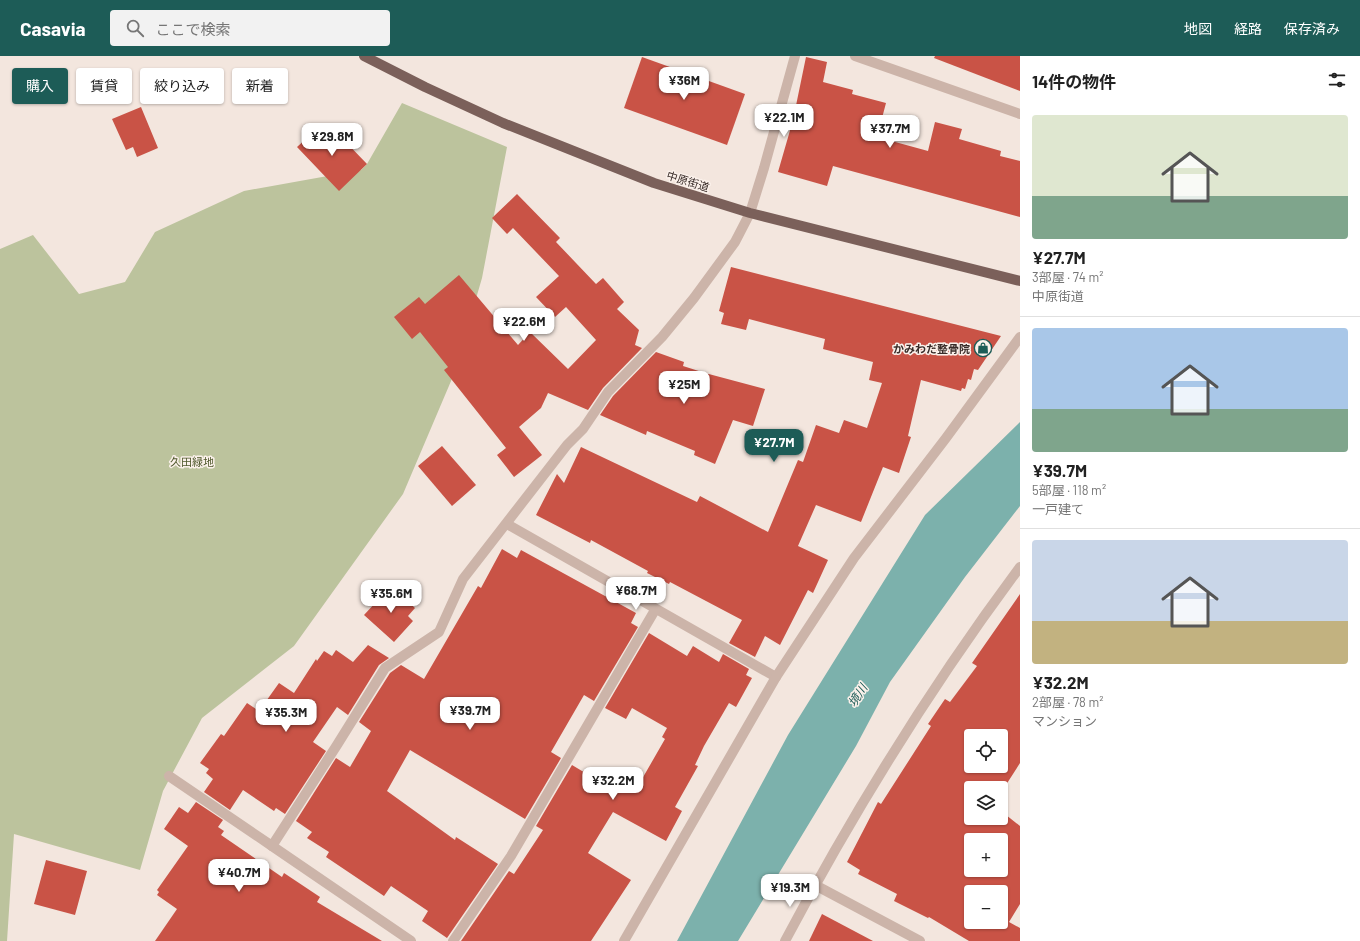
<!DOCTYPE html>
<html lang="ja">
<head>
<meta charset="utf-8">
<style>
  :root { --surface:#fff; --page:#f2f2f2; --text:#222; --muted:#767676; --line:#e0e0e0; --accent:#1d5c57 }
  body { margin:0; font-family:Barlow,"Noto Sans JP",sans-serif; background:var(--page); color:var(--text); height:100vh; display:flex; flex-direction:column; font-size:15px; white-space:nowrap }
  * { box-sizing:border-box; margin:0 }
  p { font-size:13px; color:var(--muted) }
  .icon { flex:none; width:22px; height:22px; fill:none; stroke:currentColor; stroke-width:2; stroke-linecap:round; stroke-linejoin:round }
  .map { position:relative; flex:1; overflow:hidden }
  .drawer { display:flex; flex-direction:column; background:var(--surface); width:340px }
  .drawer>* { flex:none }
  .banner { position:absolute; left:12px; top:12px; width:380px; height:36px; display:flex; gap:8px }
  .fabs { position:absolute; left:964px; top:673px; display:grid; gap:8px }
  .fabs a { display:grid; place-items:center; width:44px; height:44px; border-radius:4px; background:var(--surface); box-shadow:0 1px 3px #0004; font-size:20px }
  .price { position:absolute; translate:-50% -34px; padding:0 9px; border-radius:8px; background:#fff; color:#222; font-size:13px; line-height:26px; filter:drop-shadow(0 1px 2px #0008) }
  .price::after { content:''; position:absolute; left:50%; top:24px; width:12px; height:9px; margin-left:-6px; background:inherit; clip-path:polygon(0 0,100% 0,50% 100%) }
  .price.active { background:var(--accent); color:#fff }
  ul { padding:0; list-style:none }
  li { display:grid; align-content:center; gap:8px; height:212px; padding:0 12px }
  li+li { border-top:1px solid var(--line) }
  li span { display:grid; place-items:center; height:124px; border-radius:4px; color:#555 }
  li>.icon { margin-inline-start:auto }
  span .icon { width:72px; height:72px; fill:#fffc; stroke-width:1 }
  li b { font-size:17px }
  h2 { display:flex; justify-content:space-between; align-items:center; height:48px; padding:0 12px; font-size:17px }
  .tag { padding:0 14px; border-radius:4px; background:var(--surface); box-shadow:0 1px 3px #0004; font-size:14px; line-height:36px }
  .tag.active { background:var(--accent); color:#fff }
  header { display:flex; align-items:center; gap:24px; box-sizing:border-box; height:56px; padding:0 20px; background:var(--accent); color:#fff }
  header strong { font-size:19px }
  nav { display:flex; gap:22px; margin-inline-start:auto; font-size:14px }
  .search { width:280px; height:36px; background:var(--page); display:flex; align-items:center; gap:10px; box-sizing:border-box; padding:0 14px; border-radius:4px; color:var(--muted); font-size:15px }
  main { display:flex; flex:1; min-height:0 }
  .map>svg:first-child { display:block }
  .green { fill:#bcc39d }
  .water { fill:#7cb1ac }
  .building { fill:#c95346; fill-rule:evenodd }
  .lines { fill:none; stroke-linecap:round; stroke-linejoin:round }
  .minor { stroke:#ccb4a9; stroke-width:10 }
  .primary { stroke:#7b605a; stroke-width:10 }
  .labels { text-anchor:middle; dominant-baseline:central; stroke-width:3; stroke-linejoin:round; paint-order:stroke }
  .street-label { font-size:11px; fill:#392c29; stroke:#fbf1eb }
  .poi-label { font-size:11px; font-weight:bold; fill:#392c29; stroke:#fbf1eb; text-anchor:end }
  .park-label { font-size:11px; fill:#4f582c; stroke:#fbf1eb }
  .water-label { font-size:12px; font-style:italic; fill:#1d5c57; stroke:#fbf1eb }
</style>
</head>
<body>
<header>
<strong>Casavia</strong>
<div class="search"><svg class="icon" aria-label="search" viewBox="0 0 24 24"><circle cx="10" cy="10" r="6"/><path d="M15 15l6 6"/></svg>ここで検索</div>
<nav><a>地図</a><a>経路</a><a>保存済み</a></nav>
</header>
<main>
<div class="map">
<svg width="1020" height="885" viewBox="0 0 1020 885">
  <rect width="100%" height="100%" fill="#f3e6de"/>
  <polygon class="green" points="402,47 507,91 482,222 454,318 403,438 294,590 202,662 163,735 140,814 14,778 7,885 0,885 0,193 33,179 79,238 125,226 155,176 244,135 361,114 367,108"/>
  <polygon class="water" points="1020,366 1020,450 965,521 890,626 856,690 738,885 677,885 788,679 925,459"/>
  <g class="building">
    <polygon points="935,0 1020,0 1020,35 934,2"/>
    <polygon points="642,1 745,38 727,89 624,52"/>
    <polygon points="806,1 827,6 823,26 853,34 852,38 886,47 877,81 928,95 935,66 962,73 959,83 1001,95 1000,100 1020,105 1020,161 833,110 827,130 778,116 793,64"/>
    <polygon points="141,51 158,92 137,101 133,91 126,94 112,63"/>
    <polygon points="323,67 331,81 339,79 367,108 339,135 297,91"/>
    <polygon points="517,138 560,182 556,186 596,228 603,222 624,246 617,253 639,274 635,289 642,292 603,332 588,354 548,337 541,352 519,371 542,399 514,421 497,399 506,392 444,314 448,311 420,276 412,283 394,261 419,241 425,248 459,219 518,289 530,276 568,313 596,284 566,251 555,261 536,241 559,220 513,172 507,178 492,162"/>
    <polygon points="731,211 1001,280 978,314 974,313 971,324 968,323 965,333 962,332 961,335 921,324 908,380 911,381 899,417 883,411 861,466 816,449 798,490 828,504 813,537 808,534 780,589 765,580 755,601 729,587 742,564 670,526 669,528 647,517 648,515 591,484 590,487 536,459 557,418 564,427 581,391 697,446 700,440 768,476 798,404 803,406 816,369 839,377 844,364 867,372 882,327 869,324 873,306 823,293 825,283 749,263 746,274 721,268 724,257 719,255"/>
    <polygon points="656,296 684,306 683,310 705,317 765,333 753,370 733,364 715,408 694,399 695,395 647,375 646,379 600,359 613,340"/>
    <polygon points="442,390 476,429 452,450 418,410"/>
    <polygon points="502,493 517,502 521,494 636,557 631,567 638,571 594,645 584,639 551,696 561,702 525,763 410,694 387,735 455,784 456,781 498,808 447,882 422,865 428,855 391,830 384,840 326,801 329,796 307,782 312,776 296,765 336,702 350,711 371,675 359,666 390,617 401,609 424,623 478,530 481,532"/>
    <polygon points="391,530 415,552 408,560 413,565 394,586 364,559"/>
    <path d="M 1020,538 L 1020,707 L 1004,732 L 970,732 L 971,733 L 971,762 L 1001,762 L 1001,755 L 1020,770 L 1020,848 L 1009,866 L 1020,872 L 1020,885 L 969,885 L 929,861 L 928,862 L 894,845 L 897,838 L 858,818 L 860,814 L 847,806 L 878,746 L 881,748 L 931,670 L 928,668 L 945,643 L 950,646 L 977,610 L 972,607 ZM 971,680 L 1001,680 L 1001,710 L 971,710 ZM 971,784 L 1001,784 L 1001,814 L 971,814 ZM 971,836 L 1001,836 L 1001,866 L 971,866 Z"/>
    <polygon points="649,577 687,600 693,590 719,606 723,598 749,613 746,619 752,622 736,651 729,647 704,690 695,709 698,710 675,751 682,755 666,785 613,756 588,797 631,824 591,885 461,885 509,815 514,818 543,774 536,770 572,709 587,718 591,711 601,716 602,714 632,730 633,728 638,730 665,683 662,681 667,672 632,652 626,663 605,652"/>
    <polygon points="368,589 389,602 379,609 348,659 337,651 313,686 326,695 285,758 276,752 274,755 243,734 230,754 204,736 213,723 206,717 209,713 200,707 221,678 224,680 247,647 259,655 279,627 294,637 316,603 317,605 324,595 332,600 336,594 353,606"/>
    <polygon points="196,746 223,764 218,771 224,775 221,779 282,821 284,817 320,841 317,846 382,885 155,885 177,853 157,839 159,836 157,834 188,790 164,773 179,751 188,757"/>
    <polygon points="46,804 87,815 75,859 34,848"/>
    <polygon points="822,858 873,885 809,885"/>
  </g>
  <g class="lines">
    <g class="minor">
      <polyline points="855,0 1020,58"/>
      <polyline points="507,468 776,621"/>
      <polyline points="169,720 272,790"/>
      <polyline points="815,829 920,885"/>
      <polyline points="411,885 272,790 337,689 385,612 439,576 463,523 567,389 583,373 608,336 662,281 694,242 735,186 750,157 764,112 795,0"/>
      <polyline points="453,885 511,800 655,554"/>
      <polyline points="624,885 776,621 854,502 946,382 1020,281"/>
      <path d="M 785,885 C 854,755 932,629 1020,511"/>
    </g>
    <polyline class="primary" points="364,0 425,31 503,67 654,127 750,157 1020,225"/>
  </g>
  <defs>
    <symbol id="shop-ring" viewBox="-11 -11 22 22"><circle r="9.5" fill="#fbf1eb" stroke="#1d5c57" stroke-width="1.5"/><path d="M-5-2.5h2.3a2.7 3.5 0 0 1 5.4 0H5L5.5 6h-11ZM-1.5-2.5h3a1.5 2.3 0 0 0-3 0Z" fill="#1d5c57"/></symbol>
  </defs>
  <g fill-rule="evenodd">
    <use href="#shop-ring" x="973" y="282" width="20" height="20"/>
  </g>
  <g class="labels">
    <g class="street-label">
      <text transform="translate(688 125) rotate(17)">中原街道</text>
    </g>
    <g class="poi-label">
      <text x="970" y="292">かみわだ整骨院</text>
    </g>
    <g class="park-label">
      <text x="192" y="405">久田緑地</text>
    </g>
    <g class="water-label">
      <text transform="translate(857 639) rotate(-57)">境川</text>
    </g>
  </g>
</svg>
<div class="fabs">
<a><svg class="icon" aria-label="locate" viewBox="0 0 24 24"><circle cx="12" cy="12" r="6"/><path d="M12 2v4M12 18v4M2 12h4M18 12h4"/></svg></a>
<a><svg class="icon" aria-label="layers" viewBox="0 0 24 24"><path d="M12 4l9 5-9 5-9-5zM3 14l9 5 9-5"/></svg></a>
<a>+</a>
<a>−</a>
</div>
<b class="price" style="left:684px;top:45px">¥36M</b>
<b class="price" style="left:784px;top:82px">¥22.1M</b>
<b class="price" style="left:890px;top:93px">¥37.7M</b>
<b class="price" style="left:332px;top:101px">¥29.8M</b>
<b class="price" style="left:524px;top:286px">¥22.6M</b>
<b class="price" style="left:684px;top:349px">¥25M</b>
<b class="price active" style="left:774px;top:407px">¥27.7M</b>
<b class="price" style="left:636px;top:555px">¥68.7M</b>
<b class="price" style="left:391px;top:558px">¥35.6M</b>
<b class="price" style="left:470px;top:675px">¥39.7M</b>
<b class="price" style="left:286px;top:677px">¥35.3M</b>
<b class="price" style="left:613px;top:745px">¥32.2M</b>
<b class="price" style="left:239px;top:837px">¥40.7M</b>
<b class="price" style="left:790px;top:852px">¥19.3M</b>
<div class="banner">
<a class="tag active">購入</a>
<a class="tag">賃貸</a>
<a class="tag">絞り込み</a>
<a class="tag">新着</a>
</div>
</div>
<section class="drawer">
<h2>14件の物件<svg class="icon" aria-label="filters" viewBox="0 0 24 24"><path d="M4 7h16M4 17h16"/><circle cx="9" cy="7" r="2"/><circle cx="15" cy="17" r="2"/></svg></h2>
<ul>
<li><span style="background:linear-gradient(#dfe7d0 65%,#7fa58c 0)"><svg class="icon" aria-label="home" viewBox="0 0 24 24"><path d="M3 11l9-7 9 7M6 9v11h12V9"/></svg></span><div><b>¥27.7M</b><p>3部屋 · 74 m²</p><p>中原街道</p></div></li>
<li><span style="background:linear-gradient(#a9c7e8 65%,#7fa58c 0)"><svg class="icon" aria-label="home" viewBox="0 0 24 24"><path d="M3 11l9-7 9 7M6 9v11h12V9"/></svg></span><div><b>¥39.7M</b><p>5部屋 · 118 m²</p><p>一戸建て</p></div></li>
<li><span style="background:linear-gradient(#c9d6e8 65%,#c2b280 0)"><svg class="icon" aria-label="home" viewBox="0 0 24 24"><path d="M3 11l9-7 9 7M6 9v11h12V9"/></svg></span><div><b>¥32.2M</b><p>2部屋 · 78 m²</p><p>マンション</p></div></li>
</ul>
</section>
</main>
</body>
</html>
